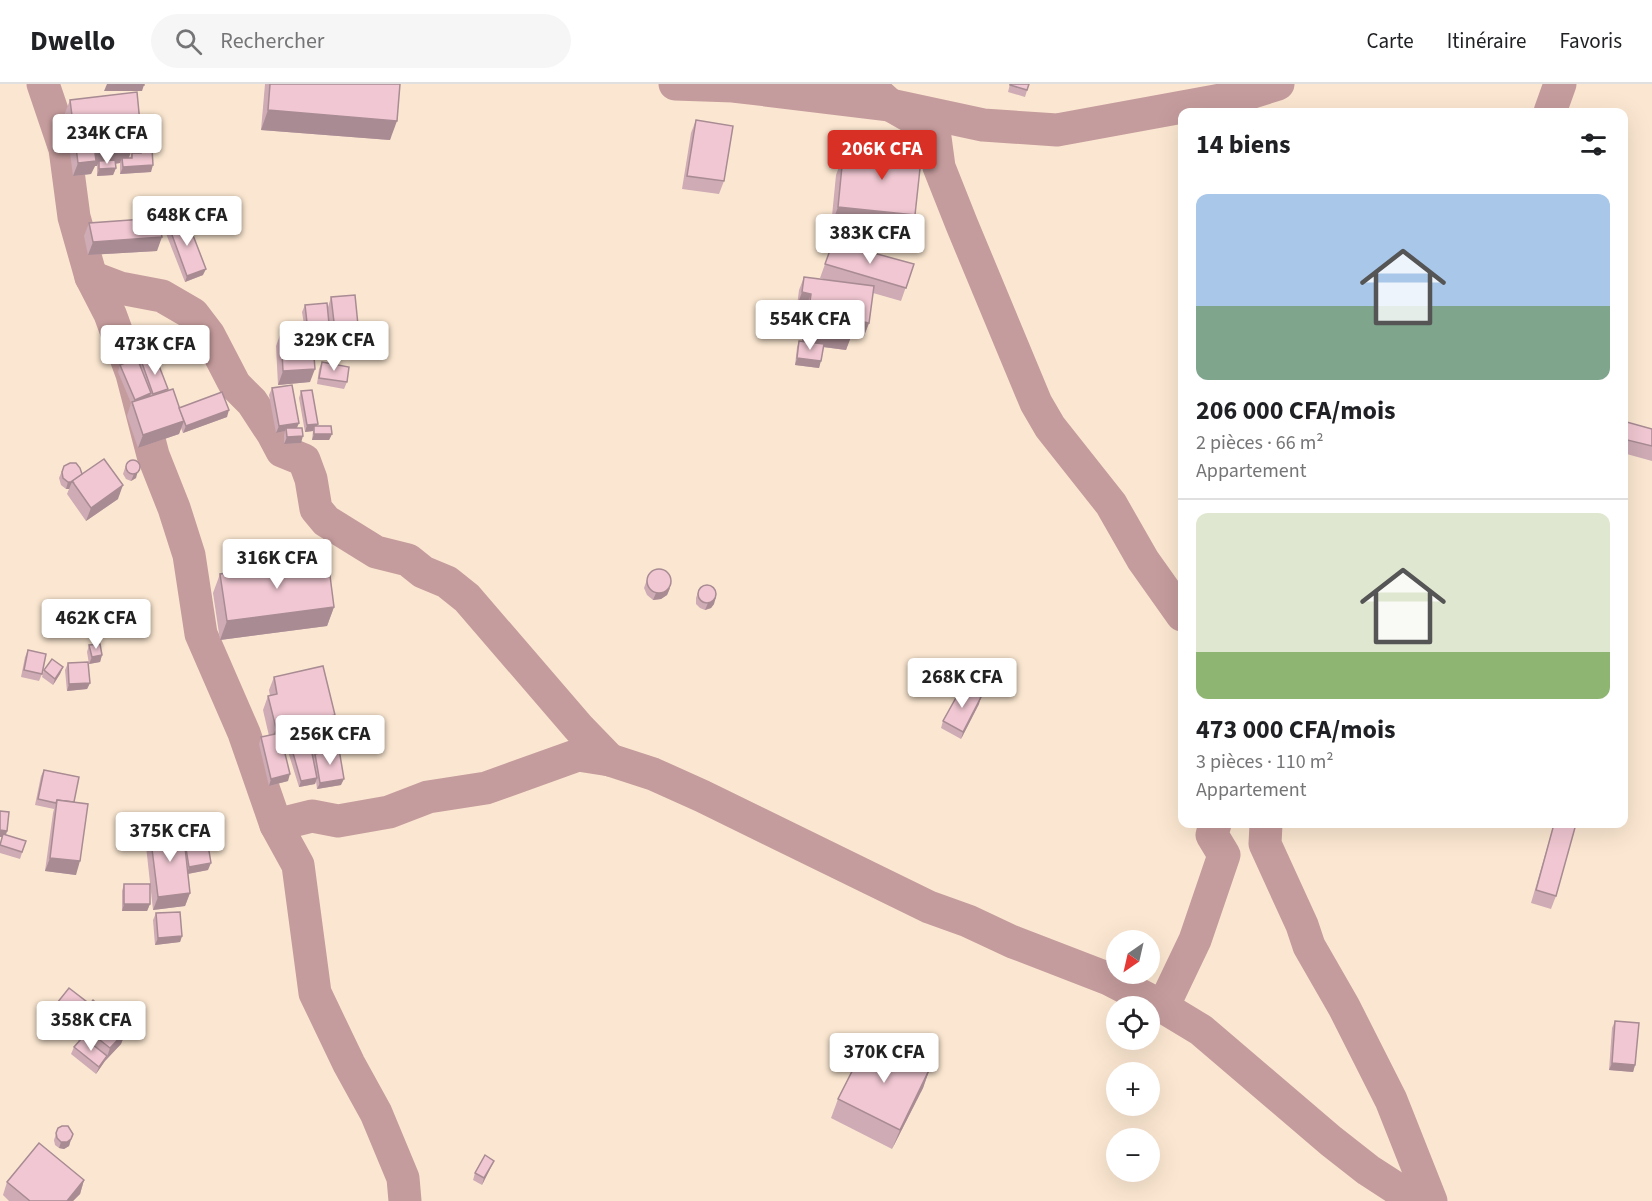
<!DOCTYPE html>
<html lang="fr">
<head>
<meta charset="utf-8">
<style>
  :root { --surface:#fff; --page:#f6f6f6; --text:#202124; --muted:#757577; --line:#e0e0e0; --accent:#d93025 }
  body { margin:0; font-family:"Source Sans 3",sans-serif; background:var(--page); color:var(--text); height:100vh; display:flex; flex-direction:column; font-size:22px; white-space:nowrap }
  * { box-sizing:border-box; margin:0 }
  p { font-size:20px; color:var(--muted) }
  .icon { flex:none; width:33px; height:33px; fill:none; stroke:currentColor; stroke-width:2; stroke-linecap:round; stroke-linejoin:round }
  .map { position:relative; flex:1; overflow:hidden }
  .panel { position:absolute; left:1178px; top:24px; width:450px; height:720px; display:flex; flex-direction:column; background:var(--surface); border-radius:12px; box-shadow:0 6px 24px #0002 }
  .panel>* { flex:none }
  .needle { width:39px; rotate:214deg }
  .tools { position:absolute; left:1106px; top:846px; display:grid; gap:12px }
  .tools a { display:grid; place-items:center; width:54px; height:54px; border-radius:50%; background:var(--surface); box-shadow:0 6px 24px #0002; font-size:30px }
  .price { position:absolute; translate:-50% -51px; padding:0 14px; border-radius:6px; background:#fff; color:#222; font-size:20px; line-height:39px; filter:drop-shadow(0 2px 3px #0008) }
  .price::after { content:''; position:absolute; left:50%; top:36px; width:18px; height:14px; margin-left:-9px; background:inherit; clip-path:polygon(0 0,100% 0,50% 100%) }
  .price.active { background:var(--accent); color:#fff }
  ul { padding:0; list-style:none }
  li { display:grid; align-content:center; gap:12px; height:318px; padding:0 18px }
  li+li { border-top:2px solid var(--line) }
  li span { display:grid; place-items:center; height:186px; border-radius:12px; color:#555 }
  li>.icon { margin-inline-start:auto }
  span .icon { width:108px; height:108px; fill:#fffc; stroke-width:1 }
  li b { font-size:26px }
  h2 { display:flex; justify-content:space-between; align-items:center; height:72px; padding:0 18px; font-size:26px }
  header { display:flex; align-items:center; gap:36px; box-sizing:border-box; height:84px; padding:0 30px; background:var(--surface); border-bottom:2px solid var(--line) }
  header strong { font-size:28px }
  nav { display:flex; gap:33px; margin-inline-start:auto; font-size:21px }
  .search { width:420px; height:54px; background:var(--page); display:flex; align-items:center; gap:15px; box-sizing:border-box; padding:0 21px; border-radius:33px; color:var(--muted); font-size:22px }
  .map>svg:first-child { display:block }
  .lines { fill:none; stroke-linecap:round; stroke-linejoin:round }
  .street { stroke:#c59c9d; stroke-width:33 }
  .wall { fill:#ceabb5 }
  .shaded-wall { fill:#a88b93 }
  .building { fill:#f0c7d2; stroke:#a88b93; stroke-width:1.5 }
</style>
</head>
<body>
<header>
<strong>Dwello</strong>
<div class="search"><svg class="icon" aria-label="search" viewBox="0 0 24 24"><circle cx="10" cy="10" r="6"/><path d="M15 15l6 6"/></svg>Rechercher</div>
<nav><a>Carte</a><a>Itinéraire</a><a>Favoris</a></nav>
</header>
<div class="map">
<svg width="1652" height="1117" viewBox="0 0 1652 1117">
  <rect width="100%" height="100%" fill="#fbe7d1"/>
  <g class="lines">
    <g class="street">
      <polyline points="43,0 65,65 74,133 91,193 110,230 132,290 153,371 174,424 189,471 201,550 244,649 276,741 298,781 315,909 349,980 376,1029 403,1094 405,1117"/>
      <polyline points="675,0 733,2 890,21 983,41 1057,46 1237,13 1278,0"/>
      <polyline points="867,0 890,21 934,46 939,83 962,141 1036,319 1050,343 1111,420 1143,476 1182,531"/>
      <polyline points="1550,28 1560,0"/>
      <polyline points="91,193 120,204 162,212 193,230 209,251 235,301 252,318 273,350 282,367 304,376 311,395 316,425 326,437 376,468 408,476 423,488 447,498 467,514 579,644 610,676"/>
      <polyline points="1266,740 1265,760 1302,841 1309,862 1344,923 1391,1016 1431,1117"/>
      <polyline points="276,741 312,732 338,737 389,728 428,713 486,704 578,671 610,676 653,690 702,712 929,823 968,837 1013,858 1109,895 1163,923 1201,946 1331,1057 1368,1086 1416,1117"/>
      <polyline points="1163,923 1195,856 1224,771 1212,751 1215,740"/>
    </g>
  </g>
  <g class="wall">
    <polygon points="265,0 400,0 390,56 261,46"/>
    <polygon points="1010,0 1029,0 1025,13 1008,8"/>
    <polygon points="70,16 140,39 136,52 131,53 132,65 129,74 130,74 132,69 138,69 136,54 139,47 151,88 120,90 120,79 116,80 116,84 113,91 97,92 97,82 95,82 91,90 73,92 65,29"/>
    <polygon points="696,36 724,97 719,110 682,105 691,49"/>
    <polygon points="923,58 930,84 920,83 908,151 831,142 836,91 843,72 871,75 877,61 920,66"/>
    <polygon points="89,139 157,167 88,171 84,152"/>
    <polygon points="168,140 203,191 185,198 165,147"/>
    <polygon points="833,158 914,180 901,217 873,209 869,239 864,252 851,250 846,266 823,263 819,284 795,281 797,263 799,257 802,257 806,223 797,222 799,206 804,193 831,197 820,194"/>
    <polygon points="331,213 360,261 355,274 332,276 330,252 328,257 313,259 310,298 278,301 276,262 281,248 305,247 302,228 305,221 328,223"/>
    <polygon points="322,278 347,298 344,305 317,300 319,285"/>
    <polygon points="142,279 167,307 179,324 227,333 183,349 181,344 179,350 138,364 127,332 131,319 118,288 120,281 140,282"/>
    <polygon points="272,304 299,339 297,344 301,359 284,360 284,351 285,347 276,349 269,311"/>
    <polygon points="301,307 317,342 332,350 329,356 312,356 313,347 305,348 299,314"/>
    <polygon points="1623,337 1652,345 1652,377 1623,369"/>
    <polygon points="127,378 136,394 131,397 126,395 123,390"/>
    <polygon points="64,382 82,390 118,415 86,437 67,410 69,405 66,405 61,401 59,394"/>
    <polygon points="220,490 334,523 327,542 220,556 213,509"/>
    <polygon points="649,490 670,504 667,511 661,515 653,516 647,511 644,504"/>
    <polygon points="698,508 714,520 711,524 705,526 700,524 696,520 696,514"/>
    <polygon points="89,561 102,571 100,578 89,580 87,568"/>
    <polygon points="28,566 42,590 39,597 21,593 25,573"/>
    <polygon points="68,579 90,599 87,605 67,607 65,586"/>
    <polygon points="63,583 60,590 53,601 42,593 44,586"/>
    <polygon points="274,593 331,641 336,663 335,666 341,701 317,705 316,697 315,700 299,703 286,661 289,655 306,650 282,655 288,697 269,702 259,660 261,653 269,652 263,626 268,612 270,612 269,606"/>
    <polygon points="979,620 961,655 941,644 943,637"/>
    <polygon points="44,686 74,718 76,791 45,787 53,729 54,725 35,721 41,692"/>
    <polygon points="0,727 7,747 6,751 26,757 20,775 0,769 0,759 2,753 0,753"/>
    <polygon points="1238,740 1256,740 1254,744"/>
    <polygon points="1554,740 1556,812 1551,825 1531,819"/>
    <polygon points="150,749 184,753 208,786 188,790 190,809 185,822 153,826 146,762"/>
    <polygon points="124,800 150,820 147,827 122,827 122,807"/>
    <polygon points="156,829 182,852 180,858 155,861 153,836"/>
    <polygon points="87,918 84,925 65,950 46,936 49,929"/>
    <polygon points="76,937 126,947 121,960 105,977 96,990 71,970 74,963 79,957 71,950"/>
    <polygon points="1615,937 1635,981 1633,988 1609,986 1612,944"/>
    <polygon points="930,984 923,1004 892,1065 831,1034 838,1015"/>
    <polygon points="58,1044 73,1050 69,1062 64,1065 59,1064 55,1061 54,1056"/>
    <polygon points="491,1083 482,1101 473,1096 475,1089"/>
    <polygon points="84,1096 80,1110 73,1117 9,1117 3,1111 7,1098"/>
  </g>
  <g class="shaded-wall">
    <polygon points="107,0 144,1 142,7 104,7"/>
    <polygon points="268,26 397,37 390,56 261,46"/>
    <polygon points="140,39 136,52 124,54 129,40"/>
    <polygon points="132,65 127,78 122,74 120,79 99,81 99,77 97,82 95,82 91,90 73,92 78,79 95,69"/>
    <polygon points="921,76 932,77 930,84 919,83"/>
    <polygon points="153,81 151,88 120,90 123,83"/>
    <polygon points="116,84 113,91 97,92 99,85"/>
    <polygon points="838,123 915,131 908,151 831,142"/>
    <polygon points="162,153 157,167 88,171 93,158"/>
    <polygon points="206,185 203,191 185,198 187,192"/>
    <polygon points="802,208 811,210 806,223 797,222"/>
    <polygon points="853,236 869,239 864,252 848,250"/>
    <polygon points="806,247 851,253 846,266 801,260"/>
    <polygon points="330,250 328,257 306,259 308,253"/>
    <polygon points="360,261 355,274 332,276 337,263"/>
    <polygon points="797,274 821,277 819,284 795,281"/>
    <polygon points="315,285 310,298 278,301 283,287"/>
    <polygon points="151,309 149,315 132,322 135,316"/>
    <polygon points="229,326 227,333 183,349 186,342"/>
    <polygon points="184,337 179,350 138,364 143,351"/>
    <polygon points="299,339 296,345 286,344 285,347 276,349 279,342"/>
    <polygon points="318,340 315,346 314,342 313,347 305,348 307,341"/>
    <polygon points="314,350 332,350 329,356 312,356"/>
    <polygon points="303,352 301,359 284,360 287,353"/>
    <polygon points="138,387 136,394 131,397 134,390"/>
    <polygon points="68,398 72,398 69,405 66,405"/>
    <polygon points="123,401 118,415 86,437 91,424"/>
    <polygon points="670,504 667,511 661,515 653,516 656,509"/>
    <polygon points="716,513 714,520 711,524 705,526 708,519"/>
    <polygon points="334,523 327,542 220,556 227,537"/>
    <polygon points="102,571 100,578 89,580 92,573"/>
    <polygon points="63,583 60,590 53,601 55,595"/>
    <polygon points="90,599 87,605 67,607 69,600"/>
    <polygon points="981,613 979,620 961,655 963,648"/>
    <polygon points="335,631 330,644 316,643 314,648 271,658 276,644"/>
    <polygon points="336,663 334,669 316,672 318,665"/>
    <polygon points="290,690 288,697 269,702 271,695"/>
    <polygon points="317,694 315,700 299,703 301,697"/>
    <polygon points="344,695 341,701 317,705 320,699"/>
    <polygon points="0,746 7,747 5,753 0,753"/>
    <polygon points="50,774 80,777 76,791 45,787"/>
    <polygon points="211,779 208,786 187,790 189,783"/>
    <polygon points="190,809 185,822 153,826 158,813"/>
    <polygon points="124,820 150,820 147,827 122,827"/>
    <polygon points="182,852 180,858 155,861 158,854"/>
    <polygon points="87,918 84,925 65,950 67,943"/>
    <polygon points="126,947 121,960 105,977 96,990 99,983 107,973 110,964"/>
    <polygon points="1612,979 1635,981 1633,988 1609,986"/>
    <polygon points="930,984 923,1004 892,1065 900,1046"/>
    <polygon points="71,1055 69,1062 64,1065 59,1064 61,1058"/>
    <polygon points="494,1077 482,1101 484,1094"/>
    <polygon points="84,1096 80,1110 73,1117 67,1117"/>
  </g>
  <g class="building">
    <polygon points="107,0 144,0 144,1"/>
    <polygon points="270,0 400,0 397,37 268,26"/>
    <polygon points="1010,0 1029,0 1027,6 1010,1"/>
    <polygon points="137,8 140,39 129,40 132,65 95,69 96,77 78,79 70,16"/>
    <polygon points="696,36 733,42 724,97 687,92"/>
    <polygon points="139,47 151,47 153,81 123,83 122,74 132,74 132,69 141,69"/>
    <polygon points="923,58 933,59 932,77 921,76"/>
    <polygon points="877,61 922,66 915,131 838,123 843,72 875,76"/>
    <polygon points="115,76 116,84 99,85 99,77"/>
    <polygon points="186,133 206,185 187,192 168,140"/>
    <polygon points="158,134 162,153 93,158 89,139"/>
    <polygon points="833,158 914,180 906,204 825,180"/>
    <polygon points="804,193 874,202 869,239 853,236 851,253 806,247 811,210 802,208"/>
    <polygon points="355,211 360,261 337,263 331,213"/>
    <polygon points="327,219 330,250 313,252 312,247 308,247 305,221"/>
    <polygon points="312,247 315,285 283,287 281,248"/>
    <polygon points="799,257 824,260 821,277 797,274"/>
    <polygon points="137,274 151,309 135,316 120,281"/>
    <polygon points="156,274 168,305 153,310 142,279"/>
    <polygon points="322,278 349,283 347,298 319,294"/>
    <polygon points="292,301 299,339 279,342 272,304"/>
    <polygon points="173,305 184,337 143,351 132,318"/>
    <polygon points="312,306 318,340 307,341 301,307"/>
    <polygon points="222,308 229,326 186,342 179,324"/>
    <polygon points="1623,337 1652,345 1652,362 1623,355"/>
    <polygon points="314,342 331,342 332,350 314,350"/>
    <polygon points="286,344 302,344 303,352 287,353"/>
    <polygon points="104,375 123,401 91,424 72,397"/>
    <circle cx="133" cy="383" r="7"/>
    <polygon points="70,379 76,379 80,384 82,390 72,397 73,398 68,398 63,394 62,388 64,382"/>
    <polygon points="328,476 334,523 227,537 220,490"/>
    <circle cx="659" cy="497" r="12"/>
    <circle cx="707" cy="510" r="9"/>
    <polygon points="100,560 102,571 92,573 89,561"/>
    <polygon points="28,566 46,570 42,590 24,586"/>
    <polygon points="52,575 63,583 55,595 44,586"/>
    <polygon points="88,578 90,599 69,600 68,579"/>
    <polygon points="323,582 335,631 276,644 268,612 277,610 274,593"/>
    <polygon points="962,603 981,613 963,648 943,637"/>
    <polygon points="333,641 336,663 318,665 316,643"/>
    <polygon points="313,647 317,666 312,669 317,694 301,697 289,655"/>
    <polygon points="280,649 290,690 271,695 261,653"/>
    <polygon points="339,665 344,695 320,699 315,670"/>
    <polygon points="44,686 79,693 74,718 57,716 56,719 38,715"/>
    <polygon points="57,716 88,720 80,777 50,774"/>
    <polygon points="0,727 9,728 7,747 0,746"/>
    <polygon points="1554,740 1576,740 1556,812 1536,806"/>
    <polygon points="183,745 190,809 158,813 150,749"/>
    <polygon points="206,749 211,779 189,783 184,752"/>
    <polygon points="3,750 26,757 22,768 0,761"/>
    <rect x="124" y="800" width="26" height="20"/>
    <polygon points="180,828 182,852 158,854 156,829"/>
    <polygon points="69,904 87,918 67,943 49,929"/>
    <polygon points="93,916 126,947 110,964 76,937"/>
    <polygon points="1615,937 1639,939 1635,981 1612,979"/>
    <polygon points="83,953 107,972 99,983 74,963"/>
    <polygon points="869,954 930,984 900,1046 838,1015"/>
    <polygon points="62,1042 68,1042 73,1050 71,1055 67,1058 61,1058 57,1054 56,1049 58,1044"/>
    <polygon points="39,1059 84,1096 67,1117 30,1117 7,1098"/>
    <polygon points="485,1071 494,1077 484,1094 475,1089"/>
  </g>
</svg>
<div class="tools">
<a><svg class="needle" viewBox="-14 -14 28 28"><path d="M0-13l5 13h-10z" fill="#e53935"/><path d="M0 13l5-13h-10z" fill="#757577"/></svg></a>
<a><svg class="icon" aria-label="locate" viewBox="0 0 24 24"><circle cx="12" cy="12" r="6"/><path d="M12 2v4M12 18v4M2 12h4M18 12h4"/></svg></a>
<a>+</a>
<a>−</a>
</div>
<b class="price" style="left:107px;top:81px">234K CFA</b>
<b class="price active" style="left:882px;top:97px">206K CFA</b>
<b class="price" style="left:187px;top:163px">648K CFA</b>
<b class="price" style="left:870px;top:181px">383K CFA</b>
<b class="price" style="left:810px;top:267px">554K CFA</b>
<b class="price" style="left:334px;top:288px">329K CFA</b>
<b class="price" style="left:155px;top:292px">473K CFA</b>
<b class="price" style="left:277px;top:506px">316K CFA</b>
<b class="price" style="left:96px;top:566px">462K CFA</b>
<b class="price" style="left:962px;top:625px">268K CFA</b>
<b class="price" style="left:330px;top:682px">256K CFA</b>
<b class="price" style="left:170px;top:779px">375K CFA</b>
<b class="price" style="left:91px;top:968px">358K CFA</b>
<b class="price" style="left:884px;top:1000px">370K CFA</b>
<section class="panel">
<h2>14 biens<svg class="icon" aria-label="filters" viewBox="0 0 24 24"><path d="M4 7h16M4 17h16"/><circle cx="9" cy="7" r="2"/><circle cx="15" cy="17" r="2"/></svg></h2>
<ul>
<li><span style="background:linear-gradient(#a9c7e8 60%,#7fa58c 0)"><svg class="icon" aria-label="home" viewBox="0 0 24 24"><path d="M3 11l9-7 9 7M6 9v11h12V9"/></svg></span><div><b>206 000 CFA/mois</b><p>2 pièces · 66 m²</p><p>Appartement</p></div></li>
<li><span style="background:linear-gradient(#dfe7d0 75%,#8fb573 0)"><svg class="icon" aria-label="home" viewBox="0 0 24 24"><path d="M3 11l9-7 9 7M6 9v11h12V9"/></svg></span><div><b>473 000 CFA/mois</b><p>3 pièces · 110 m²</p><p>Appartement</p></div></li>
</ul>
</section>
</div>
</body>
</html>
